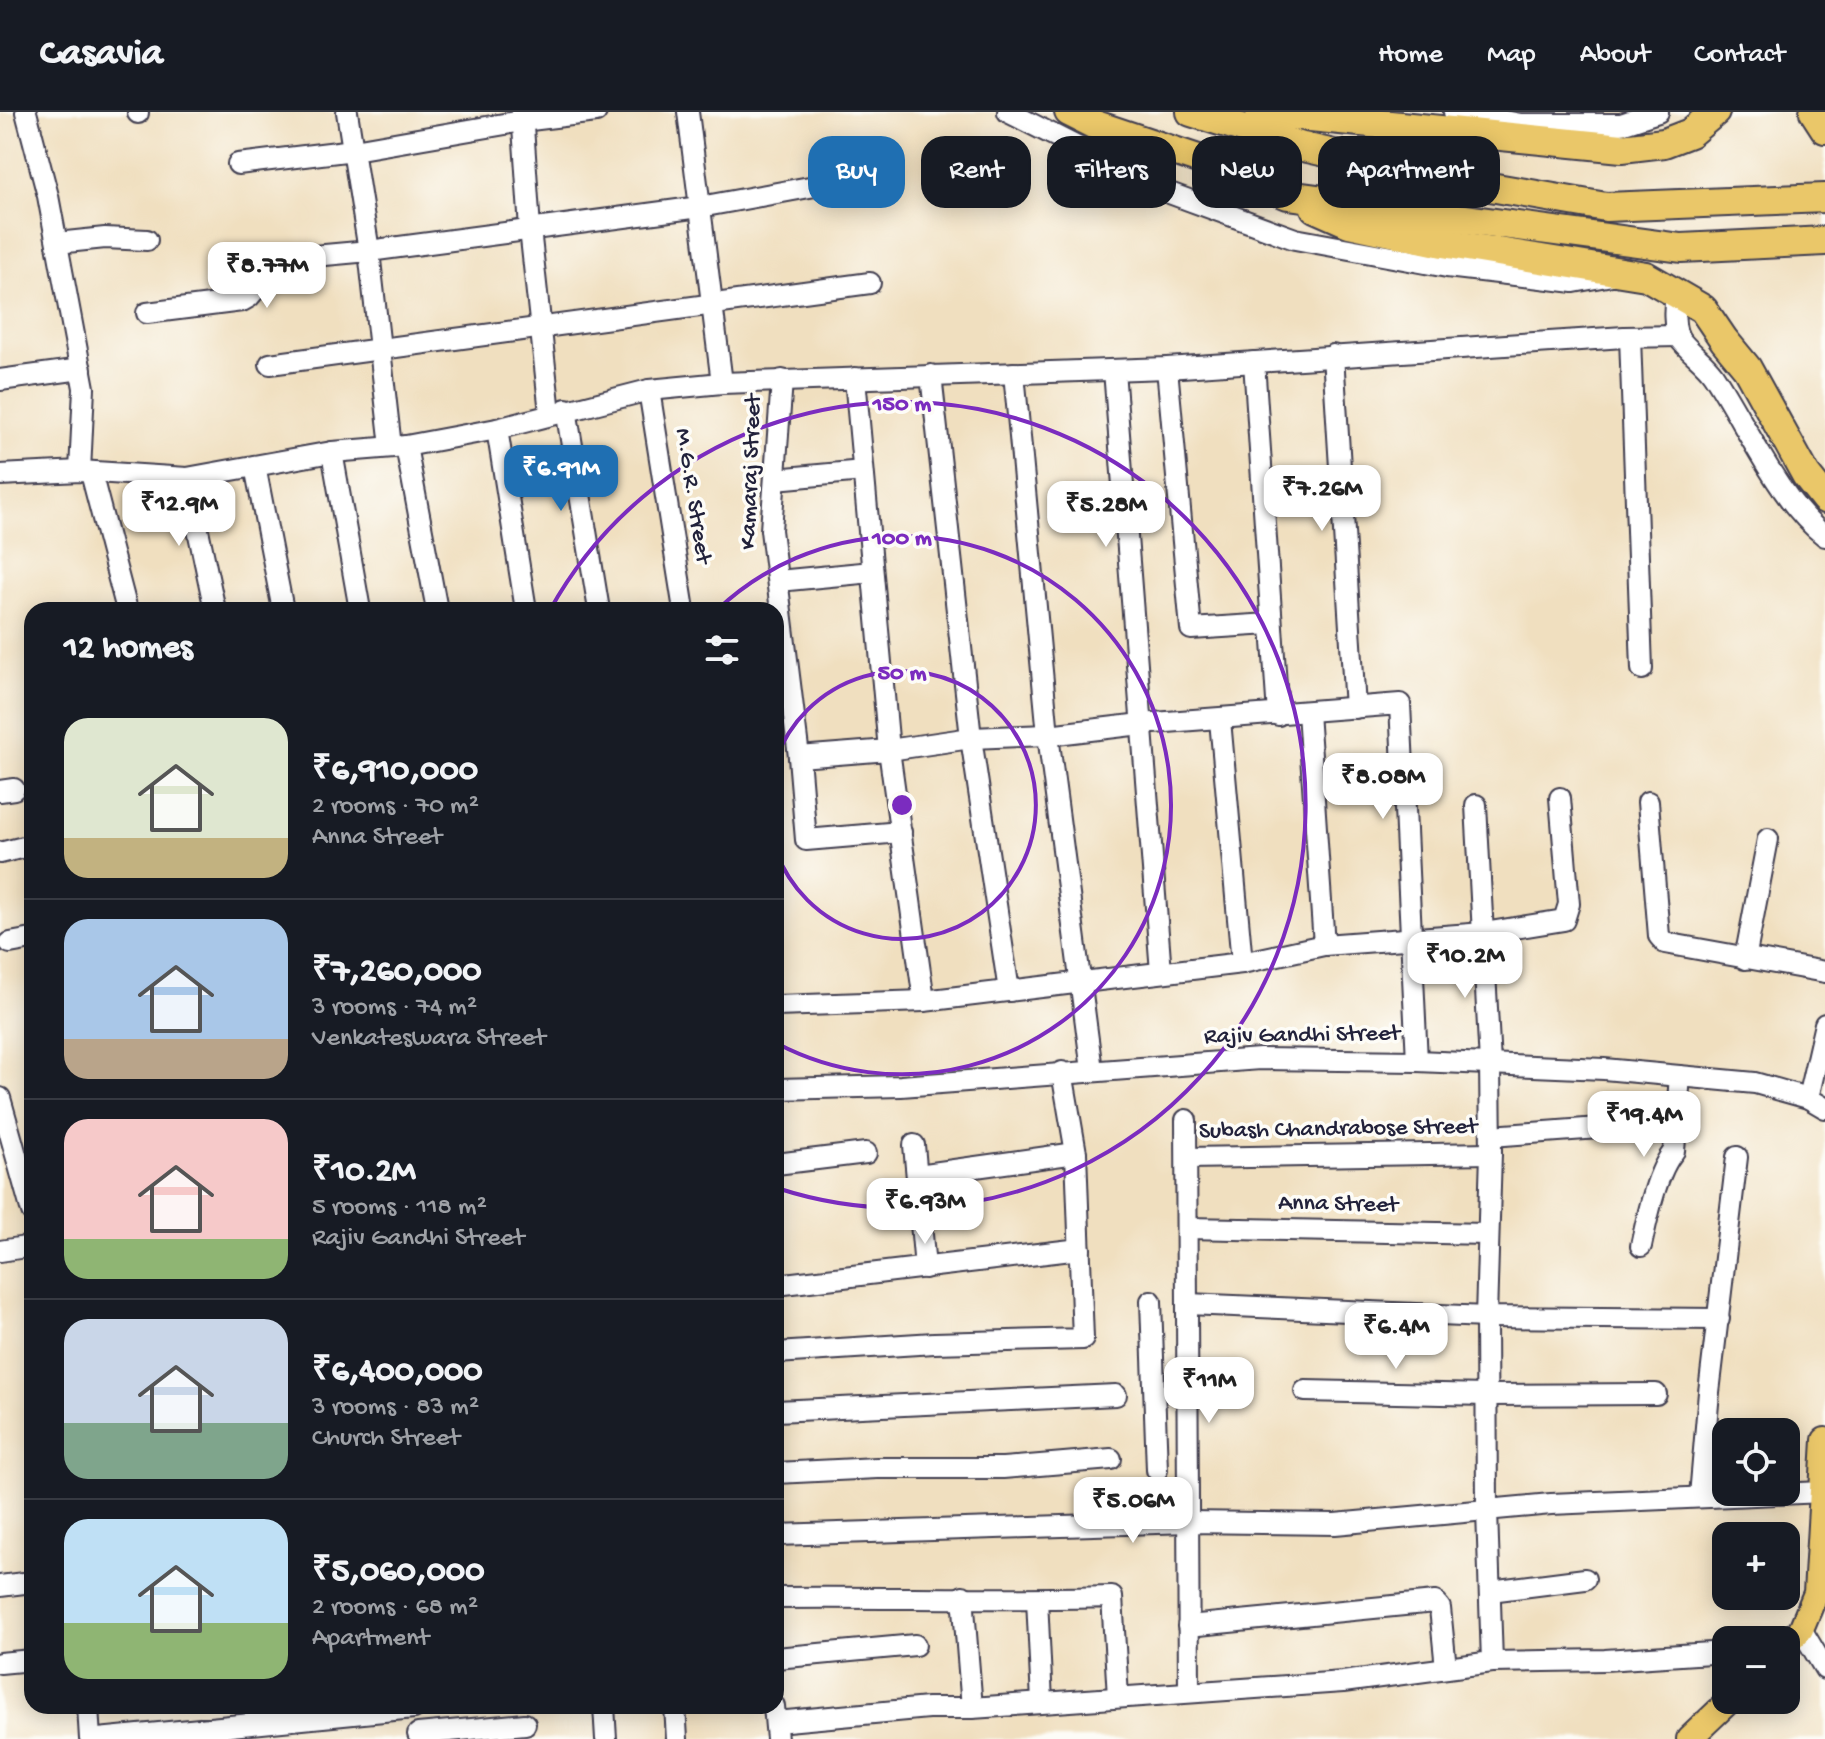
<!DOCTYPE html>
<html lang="en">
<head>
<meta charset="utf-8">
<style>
  :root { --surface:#171b24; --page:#20242c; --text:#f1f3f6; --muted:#9ea1a6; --line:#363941; --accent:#1f6fb2 }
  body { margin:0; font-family:"Gochi Hand",sans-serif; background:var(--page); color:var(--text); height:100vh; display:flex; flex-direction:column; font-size:30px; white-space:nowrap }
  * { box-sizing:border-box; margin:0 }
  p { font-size:26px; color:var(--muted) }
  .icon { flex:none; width:44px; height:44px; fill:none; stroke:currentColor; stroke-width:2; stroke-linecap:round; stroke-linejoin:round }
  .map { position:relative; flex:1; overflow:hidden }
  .side { position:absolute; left:24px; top:490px; width:760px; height:1112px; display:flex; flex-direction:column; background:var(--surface); border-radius:24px; box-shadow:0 4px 20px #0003 }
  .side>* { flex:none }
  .guide { position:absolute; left:808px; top:24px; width:760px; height:72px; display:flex; gap:16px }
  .fabs { position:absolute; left:1712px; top:1306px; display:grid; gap:16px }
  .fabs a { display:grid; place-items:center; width:88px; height:88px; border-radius:16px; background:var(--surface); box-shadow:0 4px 20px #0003; font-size:40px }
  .price { position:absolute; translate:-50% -68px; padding:0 18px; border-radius:16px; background:#fff; color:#222; font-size:26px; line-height:52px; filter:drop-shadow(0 2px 4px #0008) }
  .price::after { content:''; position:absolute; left:50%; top:48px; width:24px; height:18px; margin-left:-12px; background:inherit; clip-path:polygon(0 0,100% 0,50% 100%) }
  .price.current { background:var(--accent); color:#fff }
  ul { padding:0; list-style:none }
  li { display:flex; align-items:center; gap:24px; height:200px; padding:0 40px }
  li+li { border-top:2px solid var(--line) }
  li span { display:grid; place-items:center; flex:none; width:224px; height:160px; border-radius:24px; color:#555 }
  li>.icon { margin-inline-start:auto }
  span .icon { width:96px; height:96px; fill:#fffc; stroke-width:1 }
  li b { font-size:34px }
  h2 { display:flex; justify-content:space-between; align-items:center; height:96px; padding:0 40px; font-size:34px }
  .chip { padding:0 28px; border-radius:24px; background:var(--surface); box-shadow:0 4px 20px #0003; font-size:28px; line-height:72px }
  .chip.current { background:var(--accent); color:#fff }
  header { display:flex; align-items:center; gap:48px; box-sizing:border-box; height:112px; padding:0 40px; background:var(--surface); border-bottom:2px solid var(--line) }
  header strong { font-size:38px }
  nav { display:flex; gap:44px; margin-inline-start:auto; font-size:28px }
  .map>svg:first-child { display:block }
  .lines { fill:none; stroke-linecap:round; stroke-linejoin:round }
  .minor-casing { stroke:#413e4f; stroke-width:24 }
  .major-casing { stroke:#413e4f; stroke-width:28 }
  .highway-casing { stroke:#413e4f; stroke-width:32 }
  .minor { stroke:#fff; stroke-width:20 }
  .major { stroke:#eac769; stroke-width:24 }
  .highway { stroke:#eac769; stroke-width:28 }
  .ring { fill:none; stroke:#7b2cbf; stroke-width:4 }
  .labels { text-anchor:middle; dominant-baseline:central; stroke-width:7; stroke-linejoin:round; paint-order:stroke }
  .street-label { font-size:24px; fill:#22223b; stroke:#fdfcf7 }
  .centre { fill:#7b2cbf; stroke:#fdfcf7; stroke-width:4 }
  .ring-label { font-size:24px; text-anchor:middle; font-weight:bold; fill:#7b2cbf; stroke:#fdfcf7; stroke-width:7; stroke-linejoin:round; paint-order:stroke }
</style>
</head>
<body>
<header>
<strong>Casavia</strong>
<nav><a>Home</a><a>Map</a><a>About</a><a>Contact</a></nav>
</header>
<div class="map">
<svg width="1825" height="1627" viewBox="0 0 1825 1627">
  <rect width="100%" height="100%" fill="#fdfcf7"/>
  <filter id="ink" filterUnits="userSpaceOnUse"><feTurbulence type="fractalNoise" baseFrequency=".0125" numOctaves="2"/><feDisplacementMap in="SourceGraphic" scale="16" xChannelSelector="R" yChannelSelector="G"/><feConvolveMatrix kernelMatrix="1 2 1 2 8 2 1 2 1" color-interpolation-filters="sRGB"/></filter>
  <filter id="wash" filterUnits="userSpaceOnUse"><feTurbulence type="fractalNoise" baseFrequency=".006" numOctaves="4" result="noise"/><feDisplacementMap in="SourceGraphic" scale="32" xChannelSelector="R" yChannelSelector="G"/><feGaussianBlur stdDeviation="1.8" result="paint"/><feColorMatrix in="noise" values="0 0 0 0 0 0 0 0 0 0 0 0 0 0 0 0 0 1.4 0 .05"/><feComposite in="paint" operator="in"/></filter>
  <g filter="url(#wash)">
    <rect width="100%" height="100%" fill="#f0dfbf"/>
  </g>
  <g filter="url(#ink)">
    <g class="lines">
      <defs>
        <g id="minor">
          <polyline points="26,0 48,84 84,276 80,359"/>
          <polyline points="347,0 369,139 391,335"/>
          <polyline points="522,0 530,117 550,301"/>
          <polyline points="688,0 722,271"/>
          <polyline points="1008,0 1164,79 1295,127 1447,155 1574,170 1612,163"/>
          <polyline points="1454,0 1521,12 1621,12 1658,0"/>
          <polyline points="138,1 138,0"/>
          <polyline points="238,52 354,38 522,9 596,0"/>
          <polyline points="57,131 105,126 147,128"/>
          <path d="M 1676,183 C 1674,195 1673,215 1679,226 C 1688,239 1704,249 1713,262 C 1746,312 1778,388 1825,424"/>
          <polyline points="147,201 242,189 249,185 254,179 265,156 281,147 369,139 700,95 826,72"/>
          <polyline points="1630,225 1642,557"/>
          <polyline points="1333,243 1355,596"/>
          <polyline points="1254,250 1278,603"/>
          <polyline points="270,252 870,171"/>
          <polyline points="1167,256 1191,517 1270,512"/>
          <polyline points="1114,258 1161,860"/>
          <polyline points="1014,261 1048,623 1092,958"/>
          <polyline points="931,263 971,626 1009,879"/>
          <polyline points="855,266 889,638 924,889"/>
          <polyline points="0,268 81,257"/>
          <polyline points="782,268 771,418 799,645 806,728 901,720"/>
          <polyline points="649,278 684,498"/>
          <polyline points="566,297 599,498"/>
          <polyline points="497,317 526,498"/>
          <polyline points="406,334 437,498"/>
          <polyline points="332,340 360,498"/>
          <polyline points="255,354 283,498"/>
          <polyline points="91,361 127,498"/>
          <polyline points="0,363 80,359 187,366 332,340 406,334 497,317 649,278 722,271 1167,256 1624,225 1678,224"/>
          <polyline points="187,366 215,498"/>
          <polyline points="775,367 863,359"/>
          <polyline points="778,469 872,460"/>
          <polyline points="1308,600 1324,833"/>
          <polyline points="1220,608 1242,851"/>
          <polyline points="799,645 889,638 971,626 1048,623 1141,612 1400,592 1417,949"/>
          <polyline points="0,679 14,677"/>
          <polyline points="1648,690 1659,824 1665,831 1825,860"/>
          <polyline points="1476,693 1490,952 1491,1041 1486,1205 1487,1399 1492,1550"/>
          <polyline points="0,741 32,733"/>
          <polyline points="10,831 32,827"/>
          <polyline points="1745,847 1768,727"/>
          <polyline points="776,894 924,889 1242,851 1324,833 1484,821 1564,808 1569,792 1560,686"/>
          <polyline points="776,977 901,974 1260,947 1417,949 1604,957 1755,971 1808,986 1825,996"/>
          <polyline points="0,986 32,1100"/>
          <polyline points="1808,986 1825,912"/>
          <polyline points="1186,1008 1189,1580"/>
          <polyline points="1491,1024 1599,1016"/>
          <polyline points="914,1033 925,1156"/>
          <polyline points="1187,1046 1491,1041"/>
          <polyline points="776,1052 866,1041"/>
          <polyline points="918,1063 1076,1041"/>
          <polyline points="1187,1116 1488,1122"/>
          <path d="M 1641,1134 C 1647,1107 1656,1060 1674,1039 L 1680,964"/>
          <polyline points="0,1139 32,1134"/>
          <polyline points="776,1173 1080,1137"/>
          <polyline points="1151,1189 1157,1358"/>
          <polyline points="1188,1192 1486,1205 1719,1207"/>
          <polyline points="776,1241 934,1231 1083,1227 1076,1041 1062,960"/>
          <polyline points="1305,1279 1487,1283 1656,1282"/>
          <polyline points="776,1299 1116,1283"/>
          <polyline points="776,1361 877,1356 1003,1356 1111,1347"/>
          <polyline points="1700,1384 1709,1280 1737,1045"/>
          <polyline points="776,1423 1188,1410 1335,1412 1551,1392 1823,1380"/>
          <polyline points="0,1474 32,1470"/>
          <polyline points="1490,1479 1585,1467"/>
          <polyline points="963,1484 972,1596"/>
          <path d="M 776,1486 C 888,1485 1000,1488 1112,1485 L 1118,1585"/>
          <polyline points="1037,1487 1042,1590"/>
          <polyline points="1188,1514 1435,1490 1440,1496 1446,1556"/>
          <polyline points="1801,1517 1825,1557"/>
          <polyline points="776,1546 915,1533"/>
          <polyline points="0,1551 32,1548"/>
          <polyline points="88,1594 90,1627"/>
          <polyline points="604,1594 606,1627"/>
          <polyline points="675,1594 677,1627"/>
          <polyline points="774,1594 777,1627"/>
          <polyline points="776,1610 928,1596 972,1596 1343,1570 1492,1550 1605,1548 1726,1540"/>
          <polyline points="418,1622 525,1612"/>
          <polyline points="98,1627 414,1596"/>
        </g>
        <g id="major">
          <polyline points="1786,1533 1801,1517 1816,1481 1825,1328"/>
          <polyline points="1689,1627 1730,1588"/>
        </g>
        <g id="highway">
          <polyline points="1069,0 1093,12 1219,54 1288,83 1681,136 1825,129"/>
          <polyline points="1191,0 1303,35 1450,68 1606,95 1825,86"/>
          <polyline points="1260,0 1622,36 1664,31 1690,21 1715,0"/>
          <polyline points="1814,0 1825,17"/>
          <polyline points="1315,96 1349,111 1443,131 1646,164 1703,197 1724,228 1747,256 1806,363 1825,387"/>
        </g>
      </defs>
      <use href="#minor" class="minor-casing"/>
      <use href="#major" class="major-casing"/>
      <use href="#highway" class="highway-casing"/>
      <use href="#minor" class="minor"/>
      <use href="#major" class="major"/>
      <use href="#highway" class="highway"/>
    </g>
  </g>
  <g class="ring">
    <path d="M776 647A134 134 0 1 1 776 739"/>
    <path d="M717 498A269 269 0 1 1 778 932"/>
    <path d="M550 498A403 403 0 1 1 777 1076"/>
  </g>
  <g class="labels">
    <g class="street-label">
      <text transform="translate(752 360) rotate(-88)">Kamaraj Street</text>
      <text transform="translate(692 384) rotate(81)">M.G.R. Street</text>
      <text transform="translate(1302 924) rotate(-1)">Rajiv Gandhi Street</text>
      <text transform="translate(1338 1018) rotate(-1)">Subash Chandrabose Street</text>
      <text transform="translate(1338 1093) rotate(1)">Anna Street</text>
    </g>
  </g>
  <circle cx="902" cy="693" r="12" class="centre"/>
  <g class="ring-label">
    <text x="902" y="298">150 m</text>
    <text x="902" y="432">100 m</text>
    <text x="902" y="567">50 m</text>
  </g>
</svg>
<div class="fabs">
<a><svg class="icon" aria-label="locate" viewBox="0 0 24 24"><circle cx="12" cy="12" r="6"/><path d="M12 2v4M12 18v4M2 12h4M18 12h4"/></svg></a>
<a>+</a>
<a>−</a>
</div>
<b class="price" style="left:267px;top:198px">₹8.77M</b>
<b class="price current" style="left:561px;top:401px">₹6.91M</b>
<b class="price" style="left:1322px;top:421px">₹7.26M</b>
<b class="price" style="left:179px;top:436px">₹12.9M</b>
<b class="price" style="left:1106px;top:437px">₹5.28M</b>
<b class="price" style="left:1383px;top:709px">₹8.08M</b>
<b class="price" style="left:1465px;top:888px">₹10.2M</b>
<b class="price" style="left:1644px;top:1047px">₹19.4M</b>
<b class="price" style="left:925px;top:1134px">₹6.93M</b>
<b class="price" style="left:1396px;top:1259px">₹6.4M</b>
<b class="price" style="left:1209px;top:1313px">₹11M</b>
<b class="price" style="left:1133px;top:1433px">₹5.06M</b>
<div class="guide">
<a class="chip current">Buy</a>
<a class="chip">Rent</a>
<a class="chip">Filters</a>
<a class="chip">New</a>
<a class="chip">Apartment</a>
</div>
<section class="side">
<h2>12 homes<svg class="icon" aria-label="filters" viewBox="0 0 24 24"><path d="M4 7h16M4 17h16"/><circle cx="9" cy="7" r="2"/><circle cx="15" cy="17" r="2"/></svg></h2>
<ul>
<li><span style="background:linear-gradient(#dfe7d0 75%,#c2b280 0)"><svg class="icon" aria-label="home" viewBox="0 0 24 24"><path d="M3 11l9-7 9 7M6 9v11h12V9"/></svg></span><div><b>₹6,910,000</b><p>2 rooms · 70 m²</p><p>Anna Street</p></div></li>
<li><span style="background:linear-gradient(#a9c7e8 75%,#b9a48a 0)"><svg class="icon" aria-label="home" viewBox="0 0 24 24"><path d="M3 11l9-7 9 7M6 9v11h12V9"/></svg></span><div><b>₹7,260,000</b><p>3 rooms · 74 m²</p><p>Venkateswara Street</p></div></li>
<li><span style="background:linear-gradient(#f6c9c9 75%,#8fb573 0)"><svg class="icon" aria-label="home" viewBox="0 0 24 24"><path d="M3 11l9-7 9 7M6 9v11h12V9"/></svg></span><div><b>₹10.2M</b><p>5 rooms · 118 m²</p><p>Rajiv Gandhi Street</p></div></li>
<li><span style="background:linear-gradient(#c9d6e8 65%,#7fa58c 0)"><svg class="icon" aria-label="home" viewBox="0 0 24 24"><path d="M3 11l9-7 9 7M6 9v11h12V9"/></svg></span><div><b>₹6,400,000</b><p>3 rooms · 83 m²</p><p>Church Street</p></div></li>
<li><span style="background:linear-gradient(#bfe0f5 65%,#8fb573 0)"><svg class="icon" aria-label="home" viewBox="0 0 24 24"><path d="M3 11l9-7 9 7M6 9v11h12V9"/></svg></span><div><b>₹5,060,000</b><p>2 rooms · 68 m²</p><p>Apartment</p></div></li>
</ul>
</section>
</div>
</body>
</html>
